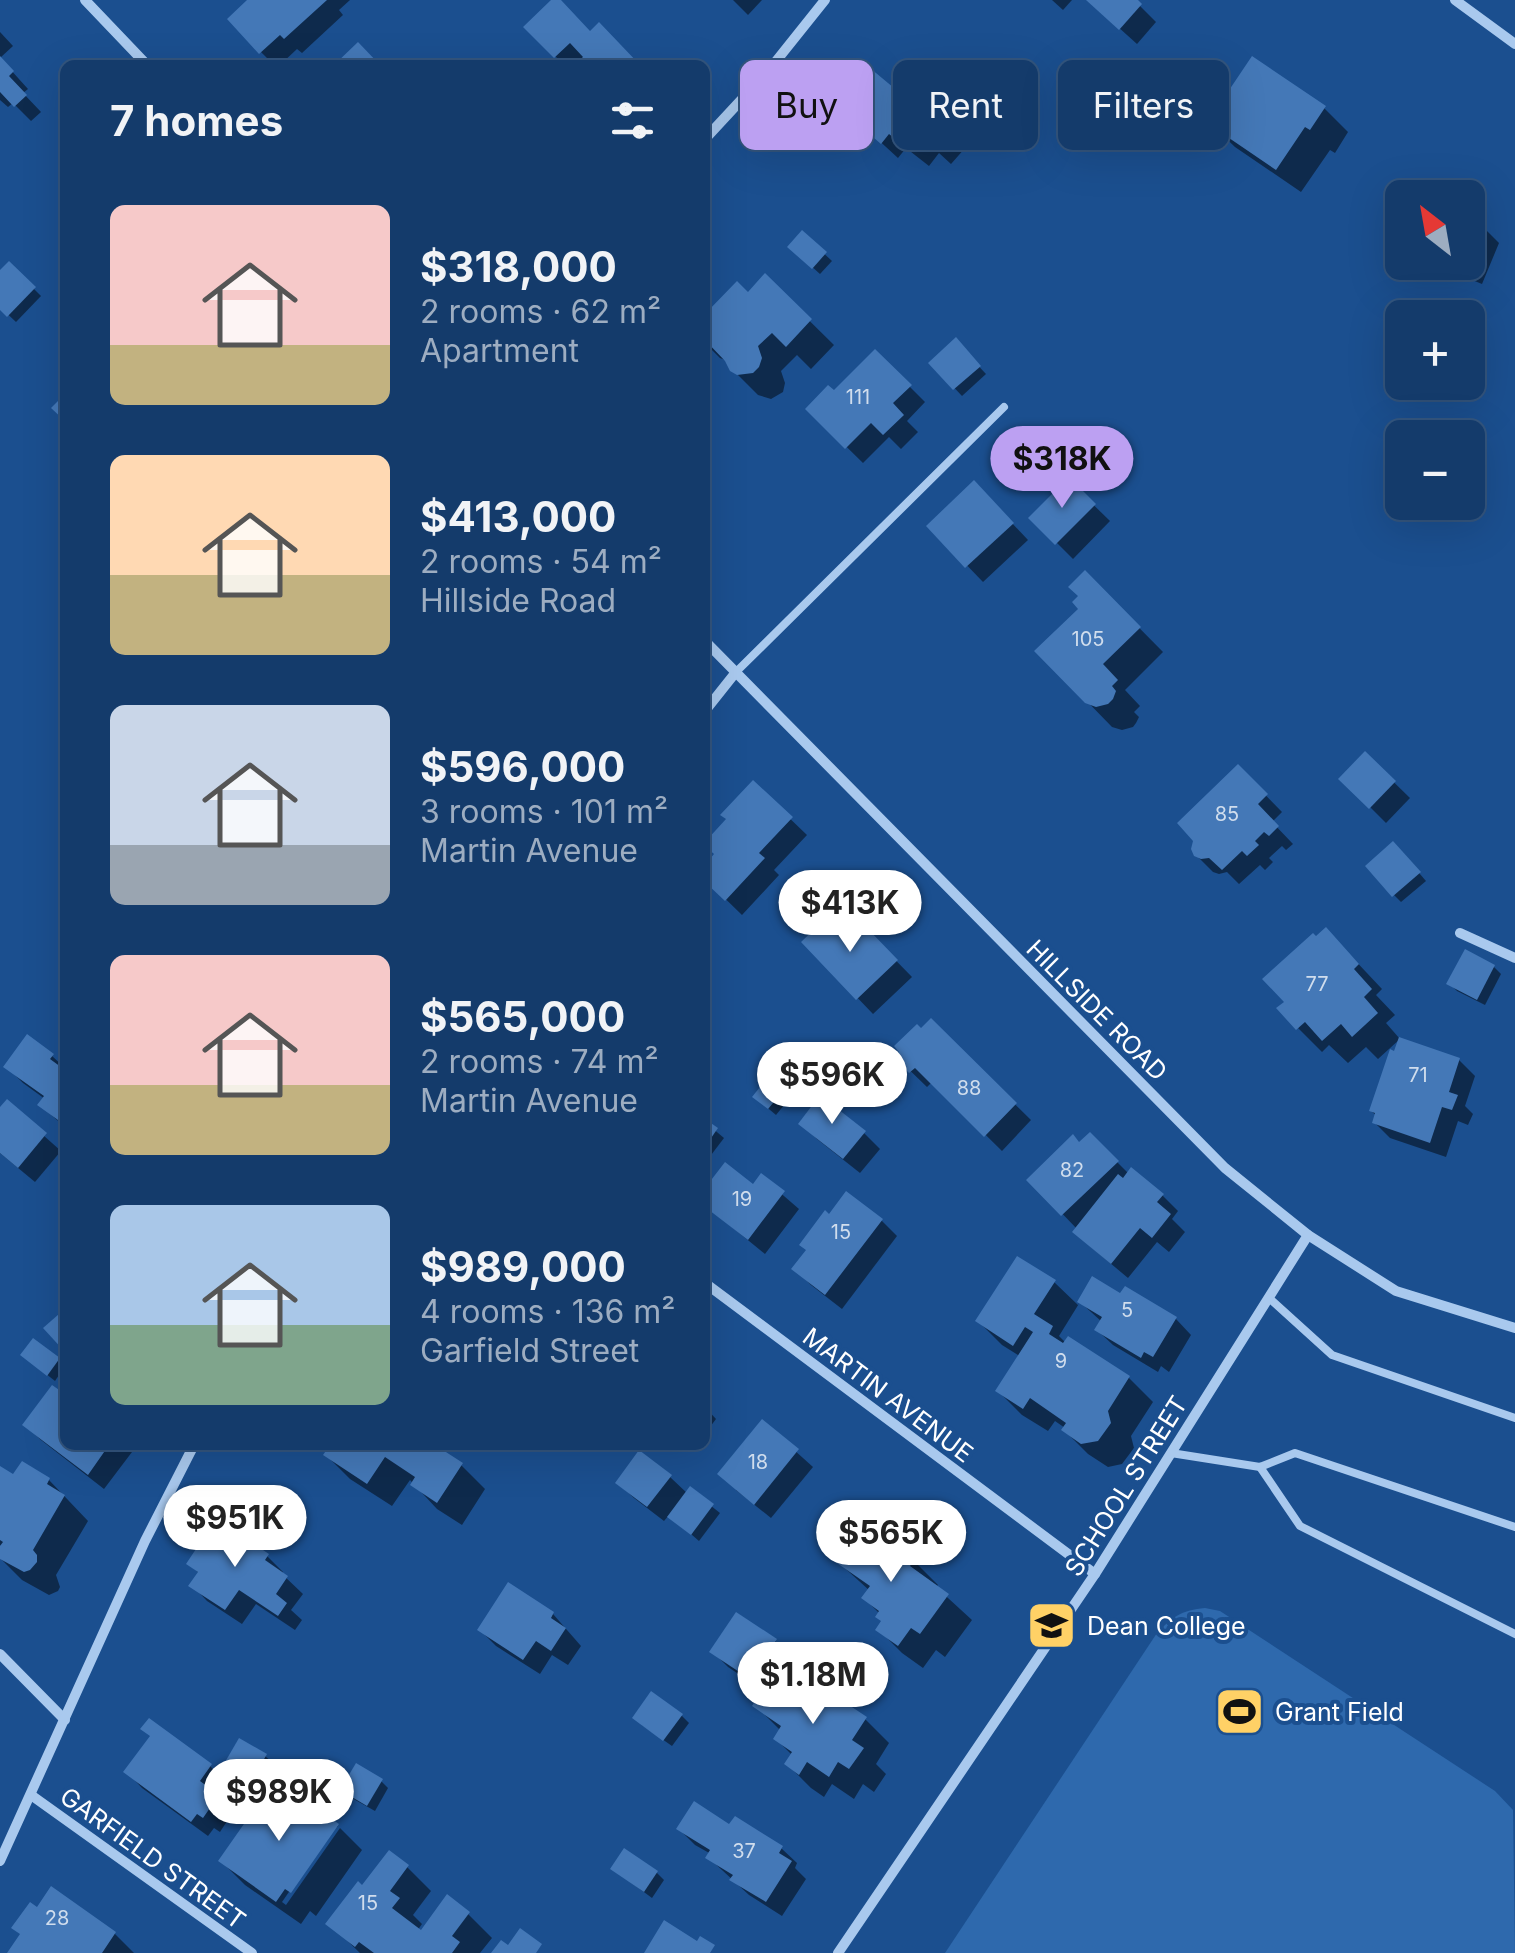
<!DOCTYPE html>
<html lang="en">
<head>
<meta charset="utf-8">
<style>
  :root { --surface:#143b6b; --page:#214673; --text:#f1f3f6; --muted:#9dadc1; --line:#33557e; --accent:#bca0f2 }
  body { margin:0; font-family:Inter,sans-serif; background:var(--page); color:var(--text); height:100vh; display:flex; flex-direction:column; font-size:38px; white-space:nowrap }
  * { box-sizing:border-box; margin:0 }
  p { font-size:32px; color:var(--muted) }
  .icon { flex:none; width:55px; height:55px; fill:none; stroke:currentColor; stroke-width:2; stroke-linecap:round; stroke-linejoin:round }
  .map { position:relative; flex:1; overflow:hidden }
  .panel { position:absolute; left:60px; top:60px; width:650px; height:1390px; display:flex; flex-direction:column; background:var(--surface); border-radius:15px; box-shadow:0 10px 40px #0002,0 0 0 2px var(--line) }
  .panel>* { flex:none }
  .banner { position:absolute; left:740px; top:60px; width:625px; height:90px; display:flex; gap:20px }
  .needle { width:65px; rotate:329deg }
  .fabs { position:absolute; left:1385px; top:180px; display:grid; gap:20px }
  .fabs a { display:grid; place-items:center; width:100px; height:100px; border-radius:15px; background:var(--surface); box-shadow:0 10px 40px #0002,0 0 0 2px var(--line); font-size:50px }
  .price { position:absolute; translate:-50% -85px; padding:0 22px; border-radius:35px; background:#fff; color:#222; font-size:32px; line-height:65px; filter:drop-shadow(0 2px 5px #0008) }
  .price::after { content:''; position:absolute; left:50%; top:60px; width:30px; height:22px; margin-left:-15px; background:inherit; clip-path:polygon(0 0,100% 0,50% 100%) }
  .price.selected { background:var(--accent); color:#111 }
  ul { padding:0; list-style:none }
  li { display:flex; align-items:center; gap:30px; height:250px; padding:0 50px }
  li span { display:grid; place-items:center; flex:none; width:280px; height:200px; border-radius:15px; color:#555 }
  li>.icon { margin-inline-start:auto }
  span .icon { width:120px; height:120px; fill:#fffc; stroke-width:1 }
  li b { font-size:42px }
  h2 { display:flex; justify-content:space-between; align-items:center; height:120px; padding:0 50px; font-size:42px }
  .tag { padding:0 35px; border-radius:15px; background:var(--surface); box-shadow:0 10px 40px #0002,0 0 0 2px var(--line); font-size:35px; line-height:90px }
  .tag.selected { background:var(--accent); color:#111 }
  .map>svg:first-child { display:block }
  .green { fill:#2e69ad }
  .shadow { fill:#0007 }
  .building { fill:#4478b7 }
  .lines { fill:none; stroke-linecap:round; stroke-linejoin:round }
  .service { stroke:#a9c9ee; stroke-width:8 }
  .minor { stroke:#a9c9ee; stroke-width:10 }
  .labels { text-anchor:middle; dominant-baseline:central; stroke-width:8; stroke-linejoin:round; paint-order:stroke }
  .number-label { font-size:20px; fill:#d0dded }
  .street-label { font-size:25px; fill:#fff; stroke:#1b4f8f }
  .poi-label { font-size:25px; fill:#fff; stroke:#1b4f8f; text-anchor:start }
</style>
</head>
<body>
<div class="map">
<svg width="1515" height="1953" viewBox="0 0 1515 1953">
  <rect width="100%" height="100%" fill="#1b4f8f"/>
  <path class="green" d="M 1205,1608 L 1220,1611 L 1495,1791 L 1513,1810 L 1515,1953 L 945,1953 L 1157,1633 C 1172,1617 1182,1610 1205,1608 Z"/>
  <g class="shadow">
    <polygon points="251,0 350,0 339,10 343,15 302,53 297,49 280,65 274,65 261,52"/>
    <polygon points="555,0 557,0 590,34 637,65 564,65 526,27"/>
    <polygon points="733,0 762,0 748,15"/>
    <polygon points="1052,0 1072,0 1063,10"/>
    <polygon points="1092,0 1134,0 1156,22 1137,44 1107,17"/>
    <polygon points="0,32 13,46 0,58"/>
    <polygon points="0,58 28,89 23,93 41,112 31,121 13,103 8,107 0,100"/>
    <polygon points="1324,108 1348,132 1335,153 1330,150 1301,192 1235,147 1210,123"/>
    <polygon points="861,124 936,127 950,131 966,147 951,164 939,153 929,166 906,148 898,158"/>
    <polygon points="1468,220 1483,227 1499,243 1482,284 1428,262 1468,262"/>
    <polygon points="802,233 832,261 820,274 790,247"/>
    <polygon points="9,264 41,296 16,322 0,307 0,274"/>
    <polygon points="765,277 834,345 811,369 797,355 781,371 785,383 783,392 771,399 758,395 732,369 728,361 720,358 705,343 705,318 748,295"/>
    <polygon points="955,341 986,374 962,396 931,363"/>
    <polygon points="875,352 925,402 907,421 918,432 901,449 889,437 863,463 808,409 834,394"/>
    <polygon points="1069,481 1110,521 1073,559 1032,518"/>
    <polygon points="990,500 1028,540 983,582 929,526"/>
    <polygon points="1085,573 1163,652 1125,690 1140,706 1134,712 1139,717 1136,723 1133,727 1122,730 1112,727 1038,651 1081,609"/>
    <polygon points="1366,755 1410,798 1386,823 1342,779"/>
    <polygon points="1238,767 1282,812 1272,822 1293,844 1286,850 1282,846 1269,858 1273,862 1265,870 1260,865 1239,884 1227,872 1219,874 1213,872 1196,855 1196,840"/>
    <polygon points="753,783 807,835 774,870 779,875 742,915 705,879 705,868 718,855 729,820"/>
    <polygon points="1400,851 1426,881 1401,902 1394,895"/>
    <polygon points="867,931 912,977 873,1014 804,942 859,939"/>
    <polygon points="1350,955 1382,989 1376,995 1395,1015 1386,1023 1400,1039 1378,1059 1366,1047 1348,1063 1329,1045 1322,1052 1298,1028"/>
    <polygon points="1494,967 1501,974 1485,1005 1457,991 1449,983"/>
    <polygon points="931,1022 1031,1120 1002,1151 932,1082 927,1087 897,1058"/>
    <polygon points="52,1056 65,1068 65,1127 40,1105 45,1099 23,1083 7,1067"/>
    <polygon points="835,1056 858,1083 833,1104 803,1070"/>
    <polygon points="1459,1060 1475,1076 1465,1106 1473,1114 1468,1125 1458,1121 1446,1157 1390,1138 1374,1122 1377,1116 1371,1111"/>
    <polygon points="786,1086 793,1094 776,1115 763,1104"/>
    <polygon points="7,1103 61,1151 35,1182 0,1153 0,1111"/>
    <polygon points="705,1122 724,1138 705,1163"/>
    <polygon points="801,1123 864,1133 880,1149 860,1173 817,1139"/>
    <polygon points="1090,1135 1129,1174 1162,1195 1178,1211 1172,1219 1185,1232 1169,1252 1157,1242 1128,1278 1091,1247 1077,1229 1030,1180"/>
    <polygon points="762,1177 799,1209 765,1254 705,1205 705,1192 754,1187"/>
    <polygon points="881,1220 897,1236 842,1309 811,1285 795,1269"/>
    <polygon points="1093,1279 1121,1297 1176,1319 1191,1335 1169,1372 1161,1366 1158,1372 1113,1345 1097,1330 1102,1322 1080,1302 1059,1336 1066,1343 1129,1378 1153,1402 1131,1436 1134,1448 1122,1464 1108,1467 1088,1454 1064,1430 1065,1428 1055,1421 1048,1431 1022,1415 998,1391 1021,1357 1002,1345 978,1321 1054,1282 1078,1305"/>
    <polygon points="34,1342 65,1366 55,1381 31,1362"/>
    <polygon points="65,1397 65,1445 125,1445 132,1452 104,1489 41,1440 25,1425"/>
    <polygon points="705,1407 716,1419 707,1431 705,1429"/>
    <polygon points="763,1422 813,1467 771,1518 736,1490"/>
    <polygon points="333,1445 431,1445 461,1465 485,1489 462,1525 437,1509 410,1480 392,1506 350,1479 326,1455"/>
    <polygon points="0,1469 14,1478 49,1480 88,1521 56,1575 60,1587 58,1591 49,1595 22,1580 0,1558 2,1547 0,1545"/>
    <polygon points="670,1477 688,1494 691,1490 720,1513 699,1541 669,1515 664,1521 634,1498 618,1483"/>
    <polygon points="883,1549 914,1561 938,1585 936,1587 972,1620 945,1657 936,1650 923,1668 902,1653 878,1629 883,1622 880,1614 864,1598 870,1591 837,1561"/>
    <polygon points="267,1556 283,1572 282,1574 303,1594 291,1610 302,1620 295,1630 256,1604 242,1624 207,1601 192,1585 200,1574 189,1564"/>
    <polygon points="553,1614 581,1646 568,1665 552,1655 540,1674 496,1646 480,1630"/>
    <polygon points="775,1641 791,1657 772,1686 799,1704 865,1719 889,1743 876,1764 886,1774 874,1792 863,1784 854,1799 832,1784 824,1797 811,1788 787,1764 793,1756 776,1739 781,1731 755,1705 764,1691 728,1667 712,1651"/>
    <polygon points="682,1716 689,1723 672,1746 642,1725"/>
    <polygon points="265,1756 273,1763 257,1790 232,1776 224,1768"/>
    <polygon points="210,1766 226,1782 216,1796 233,1812 220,1832 214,1828 208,1836 142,1788 127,1772"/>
    <polygon points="381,1781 388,1788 375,1811 350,1797 343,1789"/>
    <polygon points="284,1788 338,1827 334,1827 282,1902 286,1905 340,1828 362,1850 316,1916 310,1911 301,1924 245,1885 221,1861 267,1813"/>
    <polygon points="730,1827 781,1848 797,1863 795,1868 806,1879 782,1916 749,1895 709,1858 711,1854 695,1845 679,1829"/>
    <polygon points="407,1867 431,1891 413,1915 422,1924 417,1931 421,1934 468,1914 492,1938 480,1953 360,1953 329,1923 363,1888"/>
    <polygon points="613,1869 657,1873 664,1880 652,1898"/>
    <polygon points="52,1890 115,1934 134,1953 10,1953"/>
  </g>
  <g class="building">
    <polygon points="247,0 327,0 284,39 280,35 259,54 227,19"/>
    <polygon points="551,0 561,0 590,31 599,22 640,65 574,65 583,57 570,43 554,58 523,27"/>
    <polygon points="1086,0 1138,0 1142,4 1119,30"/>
    <polygon points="358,42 380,65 334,65"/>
    <polygon points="0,56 14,71 9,76 27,95 14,107 0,92"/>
    <polygon points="1252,56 1326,106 1310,130 1305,127 1276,170 1207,123"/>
    <polygon points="870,68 936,123 939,119 952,129 934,150 922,139 911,152 889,134 881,144 858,124 862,119 842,101"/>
    <polygon points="1468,218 1484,225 1466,270 1448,263 1468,262"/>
    <polygon points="1402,219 1402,244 1393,241"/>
    <polygon points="802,230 827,252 812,269 787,247"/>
    <polygon points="9,261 36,287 7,317 0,310 0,270"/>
    <polygon points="765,273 812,319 786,347 772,333 758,346 762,358 759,367 753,373 737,375 730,371 725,361 705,340 705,314 737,281 748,292"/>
    <polygon points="956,337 981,366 953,390 928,363"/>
    <polygon points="875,349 912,385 893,403 904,415 883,435 871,423 845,449 805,409 828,385 834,390"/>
    <polygon points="65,394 65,421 51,408"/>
    <polygon points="1069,477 1096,504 1055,545 1028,518"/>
    <polygon points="974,480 1014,523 965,568 926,526"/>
    <polygon points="1085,570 1141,627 1103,664 1118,680 1112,686 1116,691 1113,699 1108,704 1096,707 1085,703 1034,651 1078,609 1072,602 1078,596 1068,587"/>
    <polygon points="1365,751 1396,781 1369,809 1338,779"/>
    <polygon points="1238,764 1268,794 1258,804 1279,826 1269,836 1264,832 1255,841 1259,845 1247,856 1242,851 1222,870 1209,858 1201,859 1194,856 1191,849 1193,841 1177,823"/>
    <polygon points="753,780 793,817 759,853 765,858 725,901 705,882 705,865 714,854 705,846 705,842 726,819 720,815"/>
    <polygon points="1393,841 1421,872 1392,897 1365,866"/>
    <polygon points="839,915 859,936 867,928 898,960 856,1000 801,942 824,920 829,925"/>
    <polygon points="1326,927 1359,964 1354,969 1372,989 1364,997 1378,1013 1352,1037 1341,1024 1322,1041 1305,1022 1296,1030 1276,1008 1284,1002 1262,979 1313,933 1316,936"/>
    <polygon points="1465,949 1495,965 1477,1000 1446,984"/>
    <polygon points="931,1018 1017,1103 984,1137 915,1068 909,1073 893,1057 899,1052 894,1046 917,1024 921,1028"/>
    <polygon points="27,1034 54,1054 50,1059 65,1070 65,1125 37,1105 44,1096 3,1067"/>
    <polygon points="1399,1037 1460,1058 1449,1092 1458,1095 1452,1110 1442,1107 1430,1143 1372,1123 1375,1113 1369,1111 1390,1049 1394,1051"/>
    <polygon points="827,1045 852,1074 824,1098 799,1070"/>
    <polygon points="772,1072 788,1085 768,1109 752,1097"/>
    <polygon points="820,1095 866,1131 843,1159 798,1124"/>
    <polygon points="7,1099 47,1133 18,1168 0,1153 0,1107"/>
    <polygon points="705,1119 718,1128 705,1147"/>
    <polygon points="1090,1132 1119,1161 1061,1216 1026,1180 1073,1134 1079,1142"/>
    <polygon points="725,1162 753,1184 761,1173 785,1191 748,1240 705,1207 705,1188"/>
    <polygon points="1131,1167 1164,1194 1157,1202 1171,1214 1152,1238 1140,1228 1111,1264 1072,1232 1118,1174 1123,1178"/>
    <polygon points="846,1191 883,1219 825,1295 791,1269 806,1250 799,1245 825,1210 829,1214"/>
    <polygon points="1017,1256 1056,1280 1034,1314 1053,1326 1049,1334 1063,1343 1068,1336 1130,1376 1108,1411 1111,1423 1098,1441 1081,1444 1061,1430 1066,1423 1030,1398 1023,1409 995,1391 1033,1332 1025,1327 1013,1346 975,1321"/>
    <polygon points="1092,1276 1120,1293 1125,1286 1177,1317 1153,1357 1144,1352 1141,1358 1094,1330 1102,1317 1077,1302"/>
    <polygon points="59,1314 65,1321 65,1352 43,1328"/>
    <polygon points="33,1338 60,1358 47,1376 20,1355"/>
    <polygon points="52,1385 65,1394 65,1445 109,1445 88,1475 22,1425"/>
    <polygon points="762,1419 799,1449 754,1505 717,1474"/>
    <polygon points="330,1445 435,1445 463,1463 437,1503 410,1485 415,1477 385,1457 367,1484 323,1455"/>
    <polygon points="639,1450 672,1475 647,1507 615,1483"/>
    <polygon points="22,1461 50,1478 47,1484 65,1495 33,1550 37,1555 37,1562 30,1570 24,1572 0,1559 0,1546 3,1542 0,1540 0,1466 13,1474"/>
    <polygon points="690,1486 714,1504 691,1535 667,1517"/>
    <polygon points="216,1519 269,1554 265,1560 288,1576 276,1594 287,1603 278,1616 239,1590 225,1610 188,1586 198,1572 186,1564"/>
    <polygon points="857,1528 882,1545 887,1539 915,1559 910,1566 949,1594 920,1634 911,1628 898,1646 875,1630 881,1621 875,1617 879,1611 861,1598 870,1586 834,1561 845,1547 837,1542 845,1530 852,1535"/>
    <polygon points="508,1582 554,1612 551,1618 566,1628 551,1651 536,1641 523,1660 477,1630"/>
    <polygon points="736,1612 777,1639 750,1679 709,1652"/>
    <polygon points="811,1680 867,1717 852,1740 864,1748 849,1769 838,1762 829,1777 807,1762 799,1775 784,1764 792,1752 773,1739 781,1726 752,1706 768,1681 798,1700"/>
    <polygon points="651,1691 683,1714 663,1741 632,1718"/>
    <polygon points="149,1718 212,1764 200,1781 219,1795 203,1818 197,1814 191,1822 123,1772 150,1736 140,1729"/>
    <polygon points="239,1738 267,1754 249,1785 221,1769"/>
    <polygon points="356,1763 383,1779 367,1806 340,1790"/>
    <polygon points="284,1785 339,1824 291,1893 285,1889 276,1902 218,1861 258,1804 267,1810"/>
    <polygon points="694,1801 729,1824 735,1816 783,1846 779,1853 792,1861 766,1902 729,1880 733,1875 705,1858 710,1850 676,1829"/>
    <polygon points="624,1848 658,1871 644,1892 610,1869"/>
    <polygon points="389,1850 409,1865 390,1891 400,1898 392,1908 421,1930 447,1894 470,1912 452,1936 460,1942 452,1953 374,1953 359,1942 355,1947 325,1924 358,1881 362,1885"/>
    <polygon points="51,1886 116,1932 102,1953 7,1953 20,1934 11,1928 30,1902 37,1907"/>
    <polygon points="664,1920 697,1941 700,1936 715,1945 710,1953 644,1953"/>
    <polygon points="520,1928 542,1944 536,1953 491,1953 501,1940 508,1945"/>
  </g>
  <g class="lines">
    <g class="service">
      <polyline points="736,672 1004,407"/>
      <polyline points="1269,1298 1332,1355 1515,1418"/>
      <polyline points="1171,1453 1260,1467 1295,1453 1515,1527"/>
      <polyline points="1260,1467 1300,1526 1515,1634"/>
    </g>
    <g class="minor">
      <polyline points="85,0 147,65"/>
      <polyline points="1455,0 1515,44"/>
      <polyline points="705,139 769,70 825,0"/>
      <polyline points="705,641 1225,1168 1308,1235 1396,1291 1515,1328"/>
      <polyline points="705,711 736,672"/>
      <polyline points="1460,933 1515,958"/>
      <polyline points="705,1283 1095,1574"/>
      <polyline points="0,1654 65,1720"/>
      <polyline points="31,1795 252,1953"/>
      <polyline points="0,1861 145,1541 194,1445"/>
      <polyline points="838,1953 1095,1574 1308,1235"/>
    </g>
  </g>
  <defs>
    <symbol id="university-square" viewBox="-11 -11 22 22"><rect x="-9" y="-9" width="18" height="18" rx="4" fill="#ffd166" stroke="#1b4f8f"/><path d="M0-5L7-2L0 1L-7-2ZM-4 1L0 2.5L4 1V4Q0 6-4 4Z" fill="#111"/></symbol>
    <symbol id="stadium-square" viewBox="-11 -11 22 22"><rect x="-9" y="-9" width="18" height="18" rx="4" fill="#ffd166" stroke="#1b4f8f"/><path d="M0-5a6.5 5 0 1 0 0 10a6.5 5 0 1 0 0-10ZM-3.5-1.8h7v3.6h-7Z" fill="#111"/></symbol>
  </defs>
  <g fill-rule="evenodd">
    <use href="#university-square" x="1024" y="1598" width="55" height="55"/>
    <use href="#stadium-square" x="1212" y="1684" width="55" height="55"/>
  </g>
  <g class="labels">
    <g class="number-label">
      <text x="858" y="397">111</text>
      <text x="1088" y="639">105</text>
      <text x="1227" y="814">85</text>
      <text x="1317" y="984">77</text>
      <text x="1418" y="1075">71</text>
      <text x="969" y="1088">88</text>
      <text x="1072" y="1170">82</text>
      <text x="742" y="1199">19</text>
      <text x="841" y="1232">15</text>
      <text x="1127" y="1310">5</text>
      <text x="1061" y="1361">9</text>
      <text x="758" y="1462">18</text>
      <text x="744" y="1851">37</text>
      <text x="368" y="1903">15</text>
      <text x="57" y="1918">28</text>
    </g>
    <g class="street-label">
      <text transform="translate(1097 1010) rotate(45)">HILLSIDE ROAD</text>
      <text transform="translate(888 1395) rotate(37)">MARTIN AVENUE</text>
      <text transform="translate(1126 1486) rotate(-58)">SCHOOL STREET</text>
      <text transform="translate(153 1858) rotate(36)">GARFIELD STREET</text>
    </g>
    <g class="poi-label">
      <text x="1087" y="1626">Dean College</text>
      <text x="1275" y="1712">Grant Field</text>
    </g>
  </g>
</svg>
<div class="fabs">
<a><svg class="needle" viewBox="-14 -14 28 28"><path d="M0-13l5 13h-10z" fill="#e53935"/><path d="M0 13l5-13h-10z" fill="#9dadc1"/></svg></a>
<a>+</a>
<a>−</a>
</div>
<b class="price selected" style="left:1062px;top:511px">$318K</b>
<b class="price" style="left:850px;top:955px">$413K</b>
<b class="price" style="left:832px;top:1127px">$596K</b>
<b class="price" style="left:235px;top:1570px">$951K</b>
<b class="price" style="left:891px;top:1585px">$565K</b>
<b class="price" style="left:813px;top:1727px">$1.18M</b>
<b class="price" style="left:279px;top:1844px">$989K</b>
<div class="banner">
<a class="tag selected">Buy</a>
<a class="tag">Rent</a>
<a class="tag">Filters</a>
</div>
<section class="panel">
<h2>7 homes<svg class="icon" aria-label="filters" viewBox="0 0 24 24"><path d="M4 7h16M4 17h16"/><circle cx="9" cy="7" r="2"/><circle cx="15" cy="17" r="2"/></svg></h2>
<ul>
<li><span style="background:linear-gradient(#f6c9c9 70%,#c2b280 0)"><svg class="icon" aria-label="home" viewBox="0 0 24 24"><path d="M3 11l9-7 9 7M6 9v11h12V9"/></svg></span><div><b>$318,000</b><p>2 rooms · 62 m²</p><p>Apartment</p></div></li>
<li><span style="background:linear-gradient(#ffd9b3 60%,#c2b280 0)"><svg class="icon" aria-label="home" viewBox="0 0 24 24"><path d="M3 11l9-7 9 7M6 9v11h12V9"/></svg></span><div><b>$413,000</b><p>2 rooms · 54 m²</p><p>Hillside Road</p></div></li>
<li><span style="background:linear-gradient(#c9d6e8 70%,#9aa5b1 0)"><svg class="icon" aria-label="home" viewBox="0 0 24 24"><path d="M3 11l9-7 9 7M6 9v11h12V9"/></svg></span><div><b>$596,000</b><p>3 rooms · 101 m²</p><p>Martin Avenue</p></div></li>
<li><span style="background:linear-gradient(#f6c9c9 65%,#c2b280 0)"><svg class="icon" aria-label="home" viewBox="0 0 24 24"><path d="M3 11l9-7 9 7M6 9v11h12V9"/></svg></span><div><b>$565,000</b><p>2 rooms · 74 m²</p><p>Martin Avenue</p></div></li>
<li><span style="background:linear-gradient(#a9c7e8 60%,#7fa58c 0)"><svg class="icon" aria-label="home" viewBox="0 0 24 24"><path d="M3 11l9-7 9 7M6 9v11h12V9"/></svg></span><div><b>$989,000</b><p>4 rooms · 136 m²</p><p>Garfield Street</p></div></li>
</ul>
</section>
</div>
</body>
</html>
